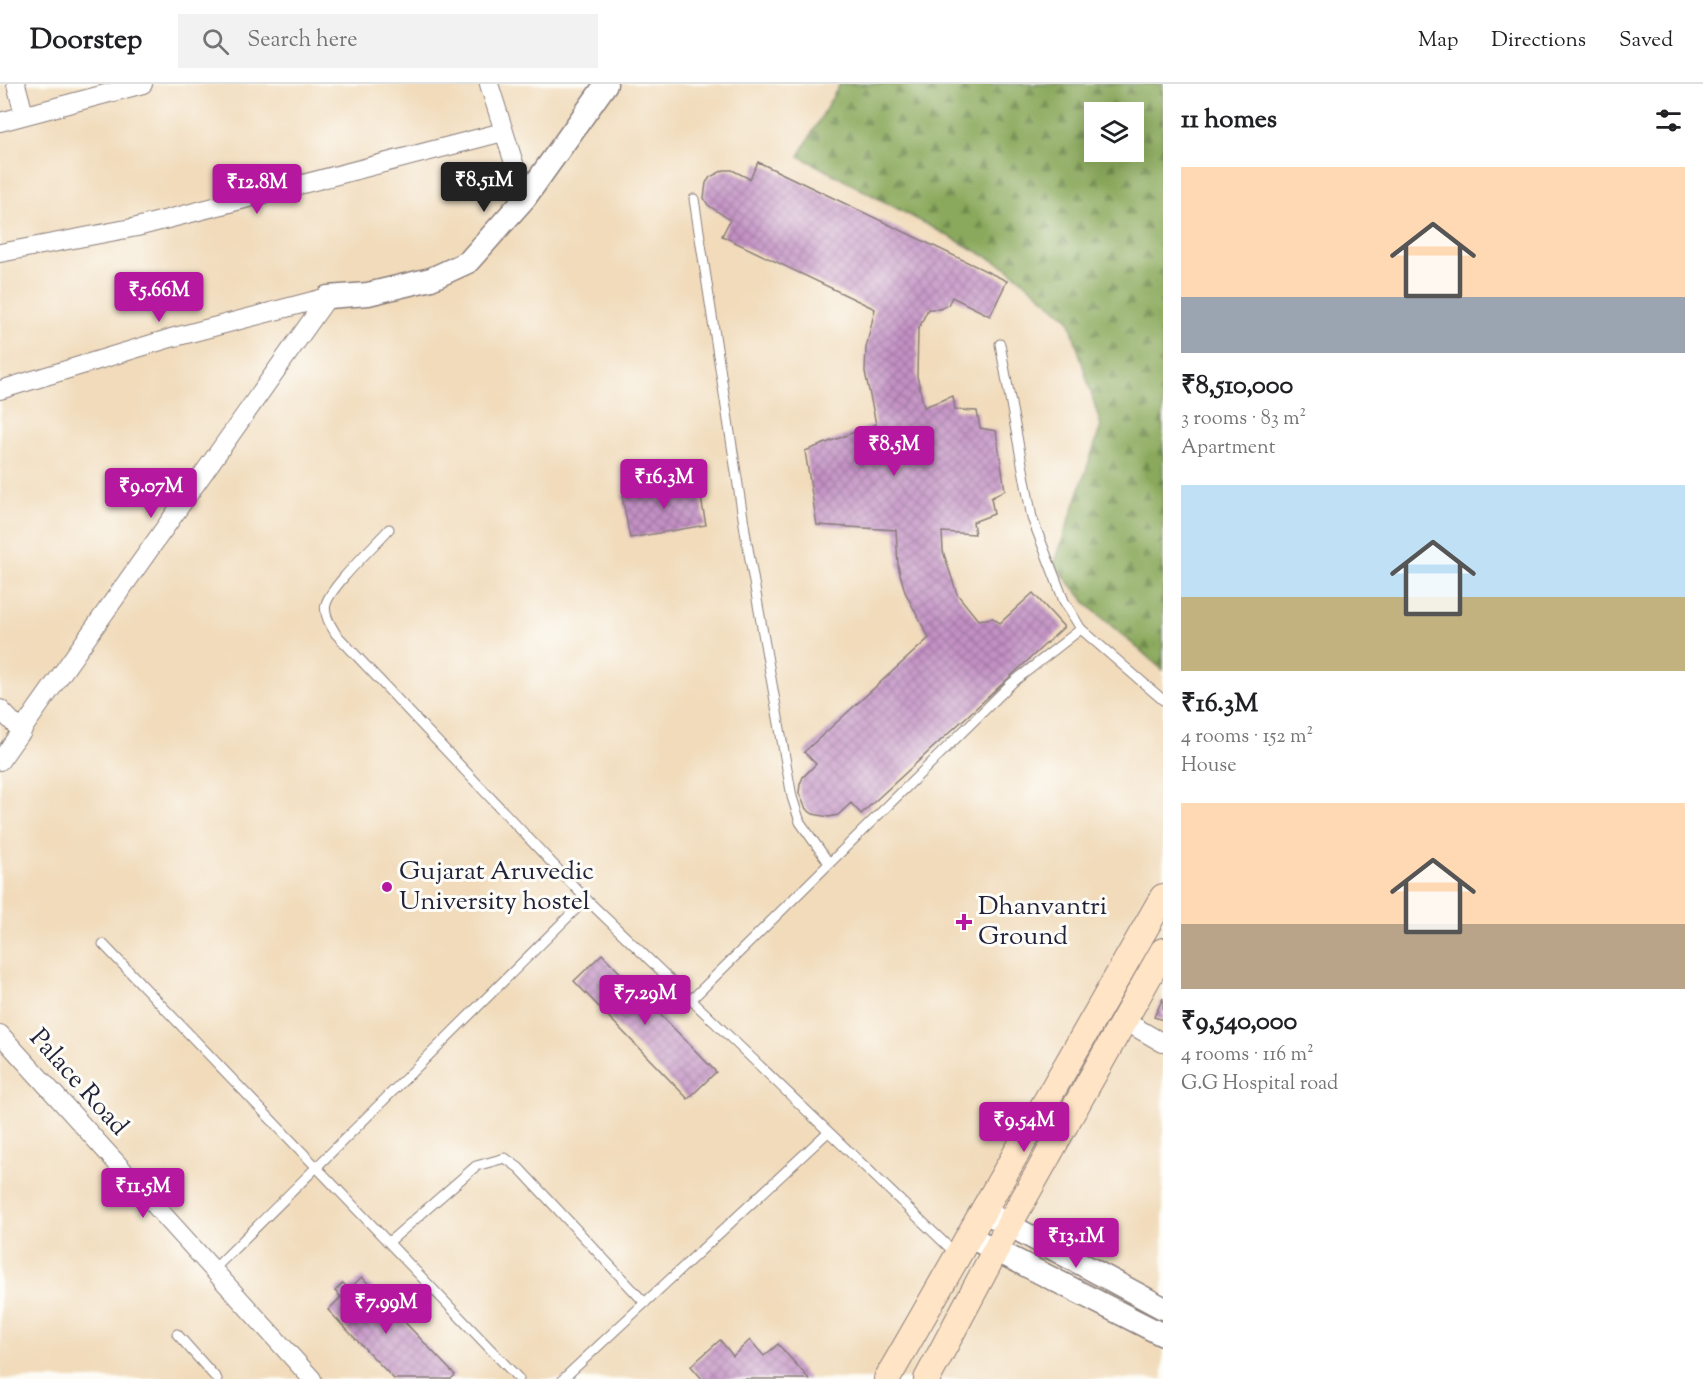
<!DOCTYPE html>
<html lang="en">
<head>
<meta charset="utf-8">
<style>
  :root { --surface:#fff; --page:#f2f2f2; --text:#202124; --muted:#757577; --line:#e0e0e0; --accent:#b5179e }
  body { margin:0; font-family:"Sorts Mill Goudy",serif; background:var(--page); color:var(--text); height:100vh; display:flex; flex-direction:column; font-size:22px; white-space:nowrap }
  * { box-sizing:border-box; margin:0 }
  p { font-size:20px; color:var(--muted) }
  .icon { flex:none; width:33px; height:33px; fill:none; stroke:currentColor; stroke-width:2; stroke-linecap:round; stroke-linejoin:round }
  .map { position:relative; flex:1; overflow:hidden }
  .sheet { display:flex; flex-direction:column; background:var(--surface); width:540px }
  .sheet>* { flex:none }
  .fabs { position:absolute; left:1084px; top:18px; display:grid; gap:12px }
  .fabs a { display:grid; place-items:center; width:60px; height:60px; border-radius:0px; background:var(--surface); box-shadow:0 6px 24px #0002; font-size:30px }
  .price { position:absolute; translate:-50% -51px; padding:0 14px; border-radius:6px; background:var(--accent); color:#fff; font-size:20px; line-height:39px; filter:drop-shadow(0 2px 3px #0008) }
  .price::after { content:''; position:absolute; left:50%; top:36px; width:18px; height:14px; margin-left:-9px; background:inherit; clip-path:polygon(0 0,100% 0,50% 100%) }
  .price.on { background:#222; color:#fff }
  ul { padding:0; list-style:none }
  li { display:grid; align-content:center; gap:12px; height:318px; padding:0 18px }
  li span { display:grid; place-items:center; height:186px; border-radius:0px; color:#555 }
  li>.icon { margin-inline-start:auto }
  span .icon { width:108px; height:108px; fill:#fffc; stroke-width:1 }
  li b { font-size:26px }
  h2 { display:flex; justify-content:space-between; align-items:center; height:72px; padding:0 18px; font-size:26px }
  header { display:flex; align-items:center; gap:36px; box-sizing:border-box; height:84px; padding:0 30px; background:var(--surface); border-bottom:2px solid var(--line) }
  header strong { font-size:28px }
  nav { display:flex; gap:33px; margin-inline-start:auto; font-size:21px }
  .search { width:420px; height:54px; background:var(--page); display:flex; align-items:center; gap:15px; box-sizing:border-box; padding:0 21px; border-radius:0px; color:var(--muted); font-size:22px }
  main { display:flex; flex:1; min-height:0 }
  .map>svg:first-child { display:block }
  .forest { fill:url(#forest-firs); stroke:#56664c; stroke-width:1.5; fill-rule:evenodd }
  .building { fill:url(#building-cross-hatch) }
  .lines { fill:none; stroke-linecap:round; stroke-linejoin:round }
  .service-casing { stroke:#8a7e7b; stroke-width:11 }
  .minor-casing { stroke:#8a7e7b; stroke-width:20 }
  .tertiary-casing { stroke:#8a7e7b; stroke-width:25 }
  .secondary-casing { stroke:#8a7e7b; stroke-width:28 }
  .service { stroke:#fff; stroke-width:9 }
  .minor { stroke:#fff; stroke-width:18 }
  .tertiary { stroke:#fff; stroke-width:22 }
  .secondary { stroke:#ffe4c6; stroke-width:26 }
  .poi-dot { fill:#b5179e; stroke:#fdfcf7; stroke-width:2 }
  .labels { text-anchor:middle; dominant-baseline:central; stroke-width:6; stroke-linejoin:round; paint-order:stroke }
  .poi-label { font-size:26px; fill:#22223b; stroke:#fdfcf7; text-anchor:start }
  .street-label { font-size:26px; fill:#22223b; stroke:#fdfcf7 }
</style>
</head>
<body>
<header>
<strong>Doorstep</strong>
<div class="search"><svg class="icon" aria-label="search" viewBox="0 0 24 24"><circle cx="10" cy="10" r="6"/><path d="M15 15l6 6"/></svg>Search here</div>
<nav><a>Map</a><a>Directions</a><a>Saved</a></nav>
</header>
<main>
<div class="map">
<svg width="1163" height="1295" viewBox="0 0 1163 1295">
  <defs>
    <pattern id="forest-firs" width="22" height="20" patternUnits="userSpaceOnUse" patternTransform="scale(1.5)"><rect width="22" height="20" fill="#8aa95c"/><path d="M5 1l3.5 6h-7zM16 11l3.5 6h-7z" fill="#70894d"/></pattern>
    <pattern id="building-cross-hatch" width="8" height="8" patternUnits="userSpaceOnUse" patternTransform="scale(1.5)"><rect width="8" height="8" fill="#c391c4"/><path d="M0 0l8 8M0 8l8-8" fill="none" stroke="#9e76a0"/></pattern>
  </defs>
  <rect width="100%" height="100%" fill="#fdfcf7"/>
  <filter id="ink" filterUnits="userSpaceOnUse"><feTurbulence type="fractalNoise" baseFrequency=".0167" numOctaves="2"/><feDisplacementMap in="SourceGraphic" scale="12" xChannelSelector="R" yChannelSelector="G"/><feConvolveMatrix kernelMatrix="1 2 1 2 8 2 1 2 1" color-interpolation-filters="sRGB"/></filter>
  <filter id="wash" filterUnits="userSpaceOnUse"><feTurbulence type="fractalNoise" baseFrequency=".008" numOctaves="4" result="noise"/><feDisplacementMap in="SourceGraphic" scale="24" xChannelSelector="R" yChannelSelector="G"/><feGaussianBlur stdDeviation="1.35" result="paint"/><feColorMatrix in="noise" values="0 0 0 0 0 0 0 0 0 0 0 0 0 0 0 0 0 1.4 0 .05"/><feComposite in="paint" operator="in"/></filter>
  <g filter="url(#wash)">
    <rect width="100%" height="100%" fill="#f1dbbb"/>
    <path class="forest" d="M 840,0 L 1163,0 L 1163,586 L 1091,524 L 1054,481 L 1101,342 L 1069,235 L 1006,183 L 799,72 ZM 1095,28 L 1134,28 L 1134,68 L 1095,68 Z"/>
    <g id="blocks">
      <g class="building">
        <polygon points="758,78 1007,197 990,232 952,213 948,221 940,225 928,225 918,246 917,292 924,323 953,312 955,326 977,327 980,344 996,347 1005,406 991,414 994,430 973,438 975,450 942,448 943,467 957,510 978,536 993,534 1000,539 1033,509 1064,543 861,730 851,719 838,731 829,733 813,730 806,725 799,709 800,700 803,693 816,680 804,668 929,554 905,508 898,482 896,446 817,441 805,367 876,340 865,288 866,264 875,225 722,152 730,136 708,121 704,114 706,99 710,93 724,86 732,86 750,95"/>
        <polygon points="698,398 706,441 630,454 622,412"/>
        <polygon points="602,870 716,988 688,1015 574,897"/>
        <polygon points="1163,914 1163,936 1154,933"/>
        <polygon points="362,1193 455,1291 451,1295 394,1295 328,1226 341,1213 335,1207 343,1199 349,1205"/>
        <polygon points="720,1256 733,1272 750,1256 764,1272 778,1260 809,1295 702,1295 691,1282"/>
      </g>
    </g>
  </g>
  <g filter="url(#ink)">
    <use href="#blocks" fill-opacity="0" stroke="#8a7e7b" stroke-width="1.5"/>
    <g class="lines">
      <defs>
        <g id="service">
          <polyline points="694,115 746,453 792,713 800,738 829,779"/>
          <polyline points="1000,260 1032,434 1064,517 1081,545 1163,616"/>
          <path d="M 389,445 C 375,461 331,502 326,520 C 323,530 331,542 336,550 L 586,815 L 956,1170"/>
          <polyline points="103,860 519,1295"/>
          <polyline points="691,916 1012,599 1081,545"/>
          <polyline points="389,1158 476,1082 505,1074 519,1084 645,1219"/>
          <polyline points="213,1186 586,815"/>
          <polyline points="177,1250 217,1295"/>
          <polyline points="563,1295 828,1048"/>
        </g>
        <g id="minor">
          <polyline points="16,0 24,30"/>
          <polyline points="489,0 525,114"/>
          <polyline points="0,38 143,0"/>
          <polyline points="0,169 137,143 503,48"/>
          <polyline points="0,306 171,254 328,213"/>
          <polyline points="0,625 22,648"/>
          <polyline points="0,677 328,213"/>
          <polyline points="1123,936 1163,959"/>
          <polyline points="0,950 312,1295"/>
        </g>
        <g id="tertiary">
          <polyline points="328,213 368,210 431,195 468,178 525,114 606,0"/>
          <polyline points="985,1128 1163,1224"/>
          <polyline points="970,1153 1163,1251"/>
        </g>
        <g id="secondary">
          <polyline points="887,1295 1163,813"/>
          <polyline points="927,1295 1010,1139 1163,867"/>
        </g>
      </defs>
      <use href="#service" class="service-casing"/>
      <use href="#minor" class="minor-casing"/>
      <use href="#tertiary" class="tertiary-casing"/>
      <use href="#secondary" class="secondary-casing"/>
      <use href="#service" class="service"/>
      <use href="#minor" class="minor"/>
      <use href="#tertiary" class="tertiary"/>
      <use href="#secondary" class="secondary"/>
    </g>
  </g>
  <g class="poi-dot">
    <circle cx="387" cy="803" r="6"/>
    <path d="M961 829h6v6h6v6h-6v6h-6v-6h-6v-6h6z"/>
  </g>
  <g class="labels">
    <g class="poi-label">
      <text x="399" y="788">Gujarat Aruvedic<tspan x="399" dy="30">University hostel</tspan></text>
      <text x="978" y="823">Dhanvantri<tspan x="978" dy="30">Ground</tspan></text>
    </g>
    <g class="street-label">
      <text transform="translate(78 999) rotate(48)">Palace Road</text>
    </g>
  </g>
</svg>
<div class="fabs">
<a><svg class="icon" aria-label="layers" viewBox="0 0 24 24"><path d="M12 4l9 5-9 5-9-5zM3 14l9 5 9-5"/></svg></a>
</div>
<b class="price on" style="left:484px;top:129px">₹8.51M</b>
<b class="price" style="left:257px;top:131px">₹12.8M</b>
<b class="price" style="left:159px;top:239px">₹5.66M</b>
<b class="price" style="left:894px;top:393px">₹8.5M</b>
<b class="price" style="left:664px;top:426px">₹16.3M</b>
<b class="price" style="left:151px;top:435px">₹9.07M</b>
<b class="price" style="left:645px;top:942px">₹7.29M</b>
<b class="price" style="left:1024px;top:1069px">₹9.54M</b>
<b class="price" style="left:143px;top:1135px">₹11.5M</b>
<b class="price" style="left:1076px;top:1185px">₹13.1M</b>
<b class="price" style="left:386px;top:1251px">₹7.99M</b>
</div>
<section class="sheet">
<h2>11 homes<svg class="icon" aria-label="filters" viewBox="0 0 24 24"><path d="M4 7h16M4 17h16"/><circle cx="9" cy="7" r="2"/><circle cx="15" cy="17" r="2"/></svg></h2>
<ul>
<li><span style="background:linear-gradient(#ffd9b3 70%,#9aa5b1 0)"><svg class="icon" aria-label="home" viewBox="0 0 24 24"><path d="M3 11l9-7 9 7M6 9v11h12V9"/></svg></span><div><b>₹8,510,000</b><p>3 rooms · 83 m²</p><p>Apartment</p></div></li>
<li><span style="background:linear-gradient(#bfe0f5 60%,#c2b280 0)"><svg class="icon" aria-label="home" viewBox="0 0 24 24"><path d="M3 11l9-7 9 7M6 9v11h12V9"/></svg></span><div><b>₹16.3M</b><p>4 rooms · 152 m²</p><p>House</p></div></li>
<li><span style="background:linear-gradient(#ffd9b3 65%,#b9a48a 0)"><svg class="icon" aria-label="home" viewBox="0 0 24 24"><path d="M3 11l9-7 9 7M6 9v11h12V9"/></svg></span><div><b>₹9,540,000</b><p>4 rooms · 116 m²</p><p>G.G Hospital road</p></div></li>
</ul>
</section>
</main>
</body>
</html>
